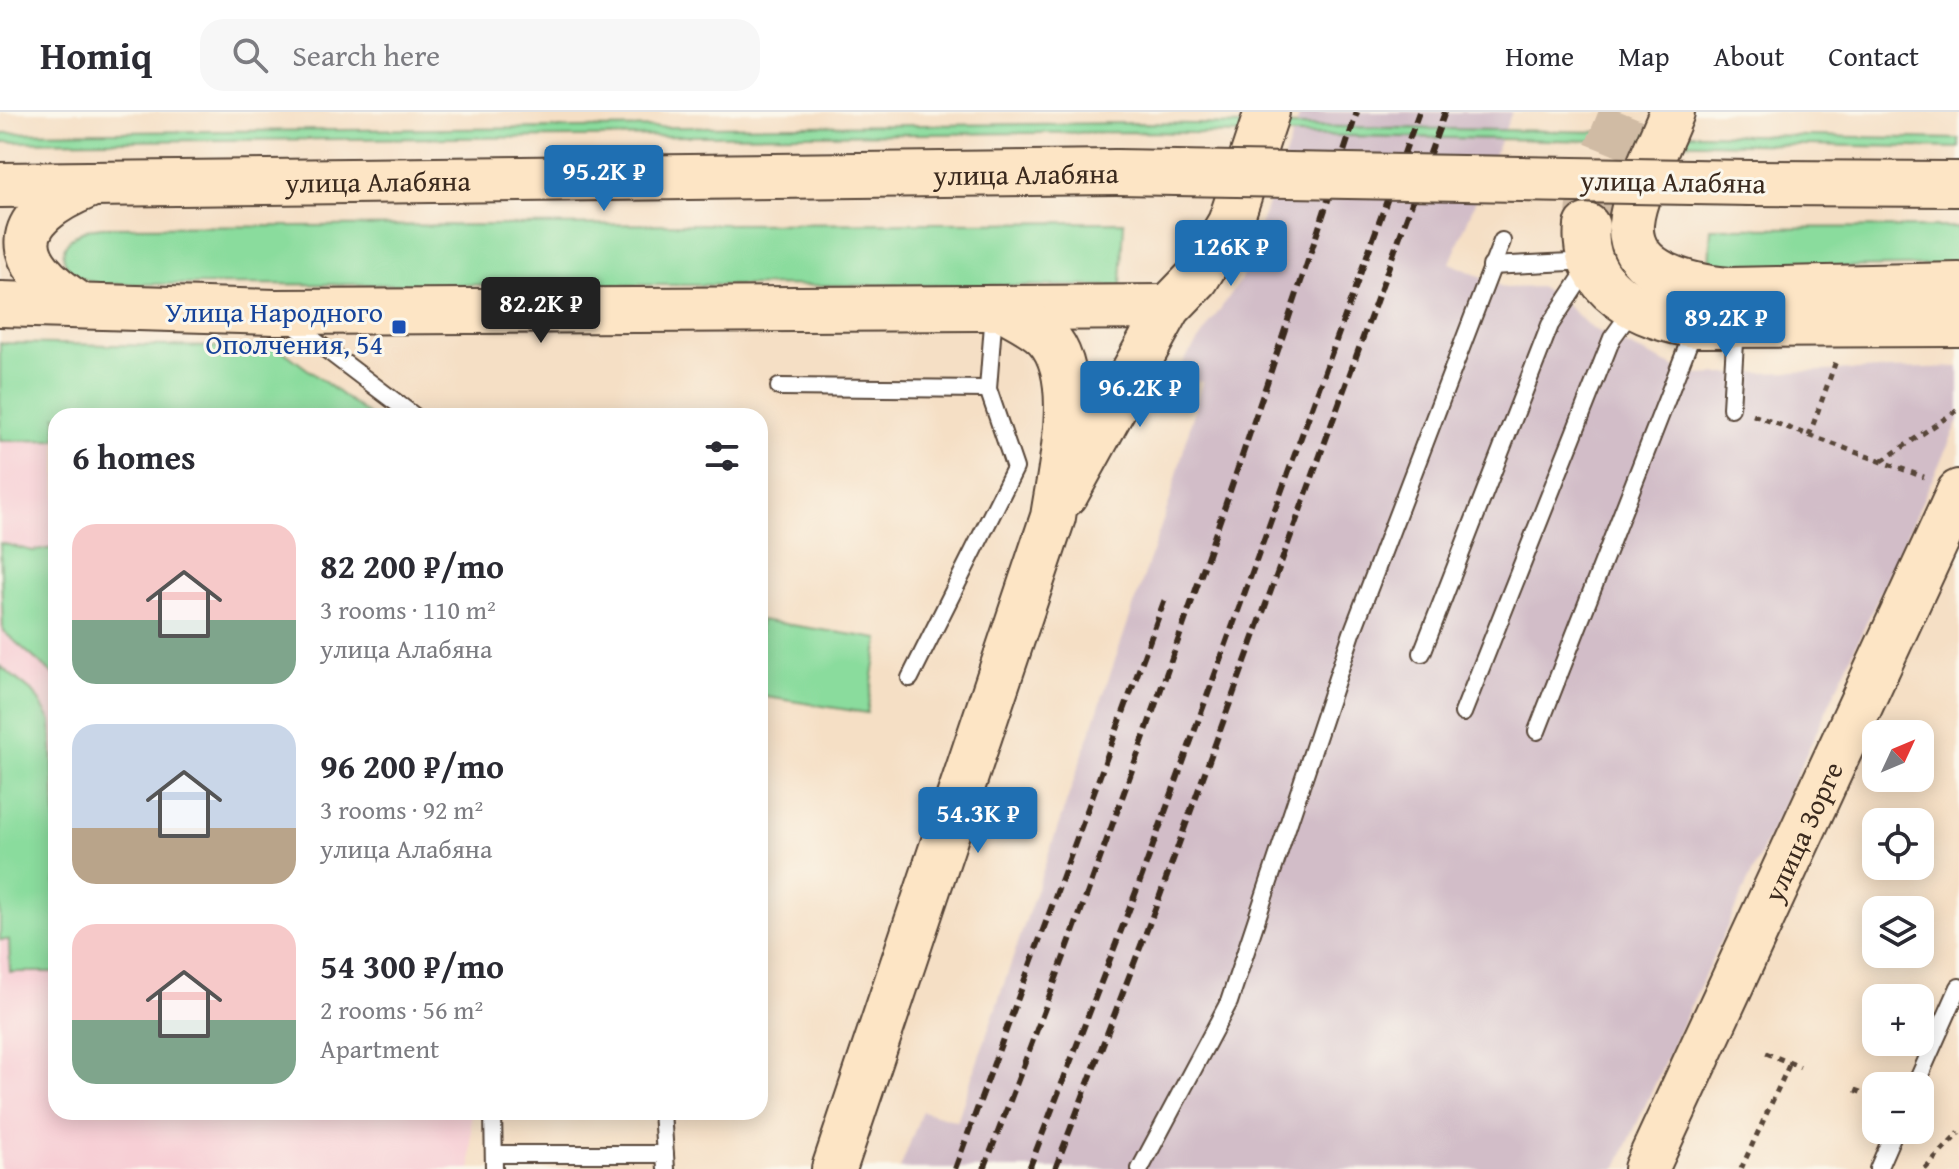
<!DOCTYPE html>
<html lang="en">
<head>
<meta charset="utf-8">
<style>
  :root { --surface:#fff; --page:#f7f7f7; --text:#2b2b33; --muted:#7c7c81; --line:#e1e1e2; --accent:#1f6fb2 }
  body { margin:0; font-family:"Gentium Book Plus",serif; background:var(--page); color:var(--text); height:100vh; display:flex; flex-direction:column; font-size:30px; white-space:nowrap }
  * { box-sizing:border-box; margin:0 }
  p { font-size:26px; color:var(--muted) }
  .icon { flex:none; width:44px; height:44px; fill:none; stroke:currentColor; stroke-width:2; stroke-linecap:round; stroke-linejoin:round }
  .map { position:relative; flex:1; overflow:hidden }
  .side { position:absolute; left:48px; top:296px; width:720px; height:712px; display:flex; flex-direction:column; background:var(--surface); border-radius:24px; box-shadow:0 4px 20px #0003 }
  .side>* { flex:none }
  .needle { width:52px; rotate:46deg }
  .controls { position:absolute; left:1862px; top:608px; display:grid; gap:16px }
  .controls a { display:grid; place-items:center; width:72px; height:72px; border-radius:16px; background:var(--surface); box-shadow:0 4px 20px #0003; font-size:40px }
  .price { position:absolute; translate:-50% -68px; padding:0 18px; border-radius:8px; background:var(--accent); color:#fff; font-size:26px; line-height:52px; filter:drop-shadow(0 2px 4px #0008) }
  .price::after { content:''; position:absolute; left:50%; top:48px; width:24px; height:18px; margin-left:-12px; background:inherit; clip-path:polygon(0 0,100% 0,50% 100%) }
  .price.on { background:#222; color:#fff }
  ul { padding:0; list-style:none }
  li { display:flex; align-items:center; gap:24px; height:200px; padding:0 24px }
  li span { display:grid; place-items:center; flex:none; width:224px; height:160px; border-radius:24px; color:#555 }
  li>.icon { margin-inline-start:auto }
  span .icon { width:96px; height:96px; fill:#fffc; stroke-width:1 }
  li b { font-size:34px }
  h2 { display:flex; justify-content:space-between; align-items:center; height:96px; padding:0 24px; font-size:34px }
  header { display:flex; align-items:center; gap:48px; box-sizing:border-box; height:112px; padding:0 40px; background:var(--surface); border-bottom:2px solid var(--line) }
  header strong { font-size:38px }
  nav { display:flex; gap:44px; margin-inline-start:auto; font-size:28px }
  .search { width:560px; height:72px; background:var(--page); display:flex; align-items:center; gap:20px; box-sizing:border-box; padding:0 28px; border-radius:24px; color:var(--muted); font-size:30px }
  .map>svg:first-child { display:block }
  .built { fill:#f7cfd5 }
  .industrial { fill:#d2bdc8 }
  .green { fill:#8adc9d; stroke:#62835e; stroke-width:2 }
  .lines { fill:none; stroke-linecap:round; stroke-linejoin:round }
  .secondary-tunnel { stroke:#d0bba4; stroke-width:44; stroke-dasharray:44 22; stroke-linecap:butt }
  .lane-casing { stroke:#574537; stroke-width:20 }
  .secondary-casing { stroke:#574537; stroke-width:48 }
  .path { stroke:#574537; stroke-width:5; stroke-dasharray:6 6; stroke-linecap:butt }
  .lane { stroke:#fff; stroke-width:16 }
  .secondary { stroke:#fde5c5; stroke-width:44 }
  .rail { stroke:#3b2a1e; stroke-width:6; stroke-dasharray:12 6; stroke-linecap:butt }
  .secondary-bridge-casing { stroke:#574537; stroke-width:48; stroke-linecap:butt }
  .secondary-bridge { stroke:#fde5c5; stroke-width:44 }
  .transit-dot { fill:#1a4fb4; stroke:#fbf7ec; stroke-width:3 }
  .labels { text-anchor:middle; dominant-baseline:central; stroke-width:6; stroke-linejoin:round; paint-order:stroke }
  .street-label { font-size:28px; fill:#3b2a1e; stroke:#fbf7ec }
  .transit-label { font-size:28px; fill:#164399; stroke:#fbf7ec; text-anchor:end }
</style>
</head>
<body>
<header>
<strong>Homiq</strong>
<div class="search"><svg class="icon" aria-label="search" viewBox="0 0 24 24"><circle cx="10" cy="10" r="6"/><path d="M15 15l6 6"/></svg>Search here</div>
<nav><a>Home</a><a>Map</a><a>About</a><a>Contact</a></nav>
</header>
<div class="map">
<svg width="1959" height="1057" viewBox="0 0 1959 1057">
  <rect width="100%" height="100%" fill="#fbf7ec"/>
  <filter id="ink" filterUnits="userSpaceOnUse"><feTurbulence type="fractalNoise" baseFrequency=".0125" numOctaves="2"/><feDisplacementMap in="SourceGraphic" scale="16" xChannelSelector="R" yChannelSelector="G"/><feConvolveMatrix kernelMatrix="1 2 1 2 8 2 1 2 1" color-interpolation-filters="sRGB"/></filter>
  <filter id="wash" filterUnits="userSpaceOnUse"><feTurbulence type="fractalNoise" baseFrequency=".006" numOctaves="4" result="noise"/><feDisplacementMap in="SourceGraphic" scale="32" xChannelSelector="R" yChannelSelector="G"/><feGaussianBlur stdDeviation="1.8" result="paint"/><feColorMatrix in="noise" values="0 0 0 0 0 0 0 0 0 0 0 0 0 0 0 0 0 1.4 0 .05"/><feComposite in="paint" operator="in"/></filter>
  <g filter="url(#wash)">
    <rect width="100%" height="100%" fill="#f5dfc5"/>
    <polygon class="built" points="0,231 279,236 370,304 56,304 56,1000 471,1000 471,1057 0,1057"/>
    <polygon class="industrial" points="1301,0 1512,0 1450,151 1505,176 1541,175 1560,187 1591,216 1691,263 1959,255 1959,309 1616,1057 900,1057 922,999 957,1009 1170,388 1202,270 1174,263 1240,169"/>
    <g class="green">
      <polygon points="1143,11 1959,27 1959,36 1143,20 1,30 1,21"/>
      <path d="M 1124,110 L 1121,174 L 101,172 C 50,163 51,120 102,115 Z"/>
      <polygon points="1959,115 1959,153 1709,157 1711,116"/>
      <polygon points="0,231 279,236 370,304 56,304 56,328 0,329"/>
      <polygon points="0,431 32,439 56,436 56,565 3,519"/>
      <polygon points="760,508 879,527 867,601 760,584"/>
      <polygon points="0,554 35,582 51,609 56,722 56,860 10,860 9,828 0,828"/>
    </g>
  </g>
  <g filter="url(#ink)">
    <g class="lines">
      <polyline class="secondary-tunnel" points="1588,103 1591,76 1622,0"/>
      <defs>
        <g id="lane">
          <polyline points="1491,154 1590,149"/>
          <polyline points="290,210 414,304"/>
          <polyline points="779,275 988,277"/>
          <polyline points="1731,296 1736,214"/>
          <polyline points="1422,541 1550,213 1589,154"/>
          <polyline points="910,566 1015,356 988,277 994,199"/>
          <polyline points="1463,601 1612,226 1633,197"/>
          <polyline points="1537,619 1695,215"/>
          <polyline points="1915,974 1959,875"/>
          <polyline points="493,1000 494,1057"/>
          <polyline points="662,1000 666,1057"/>
          <polyline points="494,1042 665,1042"/>
          <polyline points="1140,1057 1229,890 1352,521 1502,129"/>
          <polyline points="1878,1057 1895,1018"/>
        </g>
        <g id="secondary">
          <path d="M 1672,0 C 1661,29 1633,83 1631,112 C 1628,163 1693,175 1730,178 L 1959,173"/>
          <polyline points="1750,71 1959,72"/>
          <path id="s1" d="M 0,73 L 1116,60"/>
          <path d="M 1587,114 C 1580,177 1644,207 1695,213 L 1959,212"/>
          <polyline points="0,192 275,200 1169,195"/>
          <path d="M 78,192 C 9,148 9,106 88,74"/>
          <polyline points="1066,382 1169,195 1197,166 1230,111 1267,0"/>
          <path d="M 834,1057 L 1053,405 C 1060,357 1084,264 1046,224 C 1035,213 1018,205 1004,197"/>
          <path id="s2" d="M 1646,1057 L 1959,380"/>
        </g>
      </defs>
      <use href="#lane" class="lane-casing"/>
      <use href="#secondary" class="secondary-casing"/>
      <g class="path">
        <polyline points="1753,303 1924,365"/>
        <polyline points="1809,324 1836,249"/>
        <polyline points="1882,349 1959,297"/>
        <polyline points="1766,941 1800,955"/>
        <polyline points="1855,978 1876,986"/>
        <polyline points="1741,1057 1790,951"/>
        <polyline points="1925,1057 1959,1021"/>
      </g>
      <use href="#lane" class="lane"/>
      <use href="#secondary" class="secondary"/>
      <g class="rail">
        <polyline points="955,1057 1165,487"/>
        <path d="M 984,1057 C 1118,708 1241,355 1357,0"/>
        <polyline points="1029,1057 1139,772 1419,0"/>
        <polyline points="1055,1057 1158,789 1445,0"/>
      </g>
      <defs>
        <polyline id="secondary-bridge" points="1116,60 1750,71"/>
      </defs>
      <use href="#secondary-bridge" class="secondary-bridge-casing"/>
      <use href="#secondary-bridge" class="secondary-bridge"/>
    </g>
  </g>
  <rect class="transit-dot" x="391" y="207" width="16" height="16" rx="4"/>
  <g class="labels">
    <g class="street-label">
      <text stroke="none"><textPath href="#s1" startOffset="1026">улица Алабяна</textPath></text>
      <text stroke="none"><textPath href="#s1" startOffset="378">улица Алабяна</textPath></text>
      <text transform="translate(1673 69) rotate(1)">улица Алабяна</text>
      <text stroke="none"><textPath href="#s2" startOffset="372">улица Зорге</textPath></text>
    </g>
    <g class="transit-label">
      <text x="383" y="199">Улица Народного<tspan x="383" dy="32">Ополчения, 54</tspan></text>
    </g>
  </g>
</svg>
<div class="controls">
<a><svg class="needle" viewBox="-14 -14 28 28"><path d="M0-13l5 13h-10z" fill="#e53935"/><path d="M0 13l5-13h-10z" fill="#7c7c81"/></svg></a>
<a><svg class="icon" aria-label="locate" viewBox="0 0 24 24"><circle cx="12" cy="12" r="6"/><path d="M12 2v4M12 18v4M2 12h4M18 12h4"/></svg></a>
<a><svg class="icon" aria-label="layers" viewBox="0 0 24 24"><path d="M12 4l9 5-9 5-9-5zM3 14l9 5 9-5"/></svg></a>
<a>+</a>
<a>−</a>
</div>
<b class="price" style="left:604px;top:101px">95.2K ₽</b>
<b class="price" style="left:1231px;top:176px">126K ₽</b>
<b class="price on" style="left:541px;top:233px">82.2K ₽</b>
<b class="price" style="left:1726px;top:247px">89.2K ₽</b>
<b class="price" style="left:1140px;top:317px">96.2K ₽</b>
<b class="price" style="left:978px;top:743px">54.3K ₽</b>
<section class="side">
<h2>6 homes<svg class="icon" aria-label="filters" viewBox="0 0 24 24"><path d="M4 7h16M4 17h16"/><circle cx="9" cy="7" r="2"/><circle cx="15" cy="17" r="2"/></svg></h2>
<ul>
<li><span style="background:linear-gradient(#f6c9c9 60%,#7fa58c 0)"><svg class="icon" aria-label="home" viewBox="0 0 24 24"><path d="M3 11l9-7 9 7M6 9v11h12V9"/></svg></span><div><b>82 200 ₽/mo</b><p>3 rooms · 110 m²</p><p>улица Алабяна</p></div></li>
<li><span style="background:linear-gradient(#c9d6e8 65%,#b9a48a 0)"><svg class="icon" aria-label="home" viewBox="0 0 24 24"><path d="M3 11l9-7 9 7M6 9v11h12V9"/></svg></span><div><b>96 200 ₽/mo</b><p>3 rooms · 92 m²</p><p>улица Алабяна</p></div></li>
<li><span style="background:linear-gradient(#f6c9c9 60%,#7fa58c 0)"><svg class="icon" aria-label="home" viewBox="0 0 24 24"><path d="M3 11l9-7 9 7M6 9v11h12V9"/></svg></span><div><b>54 300 ₽/mo</b><p>2 rooms · 56 m²</p><p>Apartment</p></div></li>
</ul>
</section>
</div>
</body>
</html>
